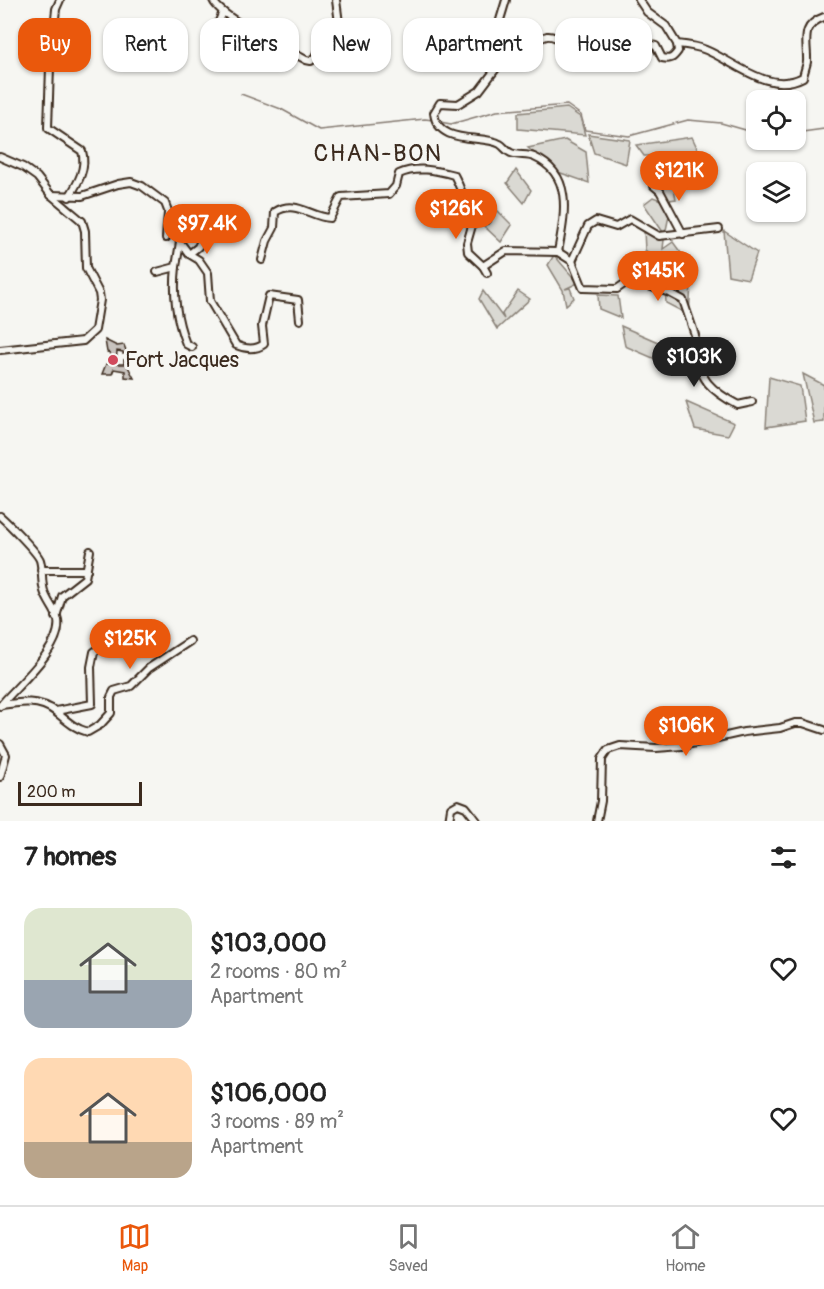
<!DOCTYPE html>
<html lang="en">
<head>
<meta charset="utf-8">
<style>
  :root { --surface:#fff; --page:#f2f2f2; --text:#222; --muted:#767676; --line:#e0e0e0; --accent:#ea580c }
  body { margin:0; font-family:Pangolin,sans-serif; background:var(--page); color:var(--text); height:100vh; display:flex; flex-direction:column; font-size:22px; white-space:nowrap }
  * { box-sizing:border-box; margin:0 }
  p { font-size:20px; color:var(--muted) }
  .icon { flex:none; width:33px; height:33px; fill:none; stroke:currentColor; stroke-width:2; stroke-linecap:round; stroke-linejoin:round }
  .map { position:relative; height:821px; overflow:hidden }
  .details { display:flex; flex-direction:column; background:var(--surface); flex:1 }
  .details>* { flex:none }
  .banner { position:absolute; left:18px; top:18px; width:789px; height:54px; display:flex; gap:12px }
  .fabs { position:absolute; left:746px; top:90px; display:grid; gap:12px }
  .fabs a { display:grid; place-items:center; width:60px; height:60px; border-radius:12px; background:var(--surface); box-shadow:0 2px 4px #0004; font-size:30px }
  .scale { position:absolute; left:18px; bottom:15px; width:124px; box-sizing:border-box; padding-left:6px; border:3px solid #3b2a1e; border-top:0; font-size:16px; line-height:21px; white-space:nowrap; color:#3b2a1e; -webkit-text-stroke:4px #f6f6f2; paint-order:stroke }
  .price { position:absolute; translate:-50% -51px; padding:0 14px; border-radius:21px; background:var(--accent); color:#fff; font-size:20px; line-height:39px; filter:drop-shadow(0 2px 3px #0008) }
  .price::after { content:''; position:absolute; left:50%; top:36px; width:18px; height:14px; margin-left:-9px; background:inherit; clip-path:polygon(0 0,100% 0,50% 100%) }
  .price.current { background:#222; color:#fff }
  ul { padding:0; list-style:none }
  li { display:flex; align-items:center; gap:18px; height:150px; padding:0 24px }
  li span { display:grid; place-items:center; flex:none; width:168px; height:120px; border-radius:18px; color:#555 }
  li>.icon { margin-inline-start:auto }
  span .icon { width:72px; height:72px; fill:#fffc; stroke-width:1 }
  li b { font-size:26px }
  h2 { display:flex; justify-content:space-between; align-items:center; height:72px; padding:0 24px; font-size:26px }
  .chip { padding:0 21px; border-radius:18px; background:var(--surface); box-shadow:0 2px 4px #0004; font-size:21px; line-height:54px }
  .chip.current { background:var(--accent); color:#fff }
  .tab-bar { display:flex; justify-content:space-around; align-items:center; height:84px; border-top:2px solid var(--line); background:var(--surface); font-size:16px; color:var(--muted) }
  .tab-bar a { display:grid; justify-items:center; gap:3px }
  .tab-bar .current { color:var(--accent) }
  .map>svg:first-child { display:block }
  .green { fill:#dad9d3; stroke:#8a8278; stroke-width:1.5 }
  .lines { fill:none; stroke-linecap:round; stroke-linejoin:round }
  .stream { stroke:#857a71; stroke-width:1.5 }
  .building { fill:#c8c3be; stroke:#3b2a1e; stroke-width:1.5 }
  .minor-casing { stroke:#3b2a1e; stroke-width:10 }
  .minor { stroke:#f6f6f2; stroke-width:6 }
  .poi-dot { fill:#d1495b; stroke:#f6f6f2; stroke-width:2 }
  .labels { text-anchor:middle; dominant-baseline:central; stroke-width:6; stroke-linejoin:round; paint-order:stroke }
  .poi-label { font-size:21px; fill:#3b2a1e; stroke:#f6f6f2; text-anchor:start }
  .quarter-label { font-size:24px; letter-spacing:1.5px; fill:#3b2a1e; stroke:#f6f6f2 }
</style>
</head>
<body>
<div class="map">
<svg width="824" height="821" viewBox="0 0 824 821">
  <rect width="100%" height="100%" fill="#f6f6f2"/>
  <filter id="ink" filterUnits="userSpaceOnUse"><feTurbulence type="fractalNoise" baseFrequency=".0167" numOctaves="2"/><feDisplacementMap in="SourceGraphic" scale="12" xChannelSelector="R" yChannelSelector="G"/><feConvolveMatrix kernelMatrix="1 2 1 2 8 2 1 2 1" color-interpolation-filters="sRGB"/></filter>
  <g filter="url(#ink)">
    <g class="green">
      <polygon points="567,108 580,117 585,135 518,129 518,113"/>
      <polygon points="588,134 630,140 626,164 594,153"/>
      <polygon points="692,137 701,156 644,156 636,145"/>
      <polygon points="565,140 586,152 589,183 558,172 528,148"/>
      <polygon points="670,167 676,199 662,201 671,206 665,235 644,204 653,197 661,200 654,170"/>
      <polygon points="516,170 531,190 524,203 507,183"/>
      <polygon points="494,207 512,225 501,242 484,226"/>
      <polygon points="644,231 664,240 663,249 673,242 692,268 689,315 666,303 663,253 661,262 645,250"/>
      <polygon points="724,231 757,253 748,279 728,275"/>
      <polygon points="554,255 578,283 565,289 570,288 574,298 566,305 563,290 548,265"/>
      <polygon points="483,291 504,319 502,314 518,291 530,299 497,329 479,299"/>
      <polygon points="598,295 618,296 621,318 599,309"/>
      <polygon points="621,326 674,349 667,364 625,346"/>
      <polygon points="803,374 824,385 824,422 814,423"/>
      <polygon points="769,377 800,386 805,421 766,427"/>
      <polygon points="686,402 734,423 728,435 695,429"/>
    </g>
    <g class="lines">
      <g class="stream">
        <polyline points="241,94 281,109 319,130 425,119 433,120"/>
        <polyline points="440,122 451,124 497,111 567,105 581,115 585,130 629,136 688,120 721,123 756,133"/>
        <polyline points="795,133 824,129"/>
      </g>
    </g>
    <polygon class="building" points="105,340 117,346 124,345 127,353 123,354 123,352 117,351 116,364 124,364 124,359 134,378 125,377 125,371 114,369 112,374 102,374 106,364 109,364 110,353 107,352"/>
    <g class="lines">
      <defs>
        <g id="minor">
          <path d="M 60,0 L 56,9 L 50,67 L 48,128 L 82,151 C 87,168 78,183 69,197"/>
          <path d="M 213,0 C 220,18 287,49 306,60 L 311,61 L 316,57 L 324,40 L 340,31 L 336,0"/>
          <path d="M 506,0 L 500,20 L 506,43 C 523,52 535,39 547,36 C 553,35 556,39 561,39 C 568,39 578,37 585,35 L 595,43 L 636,41 L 656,46 L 662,58 C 671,60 673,58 678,51 L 677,44"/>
          <path d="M 639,0 L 647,12 L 666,26 L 677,44 C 687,45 697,46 706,50 C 735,62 769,95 803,77 C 804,72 806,67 807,62 C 808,43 799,26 824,17"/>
          <polyline points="207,49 223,12"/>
          <polyline points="0,157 23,167 37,177 51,195 82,221 85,231 86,268 99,293 100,300 95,330 83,341 0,350"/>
          <polyline points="654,186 660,191 683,234"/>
          <path d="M 51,195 L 82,196 L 118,184 L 131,182 L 142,186 L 165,203 L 180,242 L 189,254 L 199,260 L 208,273 L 210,301 L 236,345 C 245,349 256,350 264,344 L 262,326 L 269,296 L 298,300 L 300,320"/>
          <polyline points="475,215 467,243 468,252 483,266 487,273"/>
          <polyline points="166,238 168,213"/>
          <path d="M 558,252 L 572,261 L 583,288 L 617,289 L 630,280 L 670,293 L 683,300 L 695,335 L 690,348 C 704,380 706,388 738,405 L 752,402"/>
          <polyline points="189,254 198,247 203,236"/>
          <path d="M 262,260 L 267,241 L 274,228 L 275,212 C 296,199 310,217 330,218 L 341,197 L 389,194 L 396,186 L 399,174 C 416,166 436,170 454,175 C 464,192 464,215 487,220"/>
          <polyline points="572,261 588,226 596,221 616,227 630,219 659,236 719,229"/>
          <path d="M 483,266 L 506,251 L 558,252 C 564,218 575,175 534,157 C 527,154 518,156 511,153 C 506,151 504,146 500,144 C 482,134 438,146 434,113 L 440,103 L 458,104 L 479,91 L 514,45"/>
          <path d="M 176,267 C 173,293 176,319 186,344 L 192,347"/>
          <polyline points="157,272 176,267 180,242"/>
          <path d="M 0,516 C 8,523 37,552 40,560 C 43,570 41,581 44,591 C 47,602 56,610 58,620 C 63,648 16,686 0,706"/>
          <polyline points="41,570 87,570"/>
          <polyline points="56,617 62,596 85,578 90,551"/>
          <path d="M 1,705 C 20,702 40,699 56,712 C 67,721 74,728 88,732 L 100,725 L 111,713 L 111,697 L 114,691 L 131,686 L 149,668 L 190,641"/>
          <polyline points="56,711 92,704 91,667 94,652 98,649 110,648"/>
          <polyline points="0,744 6,755 0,777"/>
          <polyline points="449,821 451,808 458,804 466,807 477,821"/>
          <polyline points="597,821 601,801 602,759 608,750 620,746 656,748 682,746 744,732 780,728 795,723 803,723 824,730"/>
        </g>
      </defs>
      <use href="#minor" class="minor-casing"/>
      <use href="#minor" class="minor"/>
    </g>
  </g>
  <circle class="poi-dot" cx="113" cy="360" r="6"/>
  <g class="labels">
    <g class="poi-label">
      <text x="125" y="360">Fort Jacques</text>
    </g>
    <g class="quarter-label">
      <text x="378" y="153">CHAN-BON</text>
    </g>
  </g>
</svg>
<div class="fabs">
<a><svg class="icon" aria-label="locate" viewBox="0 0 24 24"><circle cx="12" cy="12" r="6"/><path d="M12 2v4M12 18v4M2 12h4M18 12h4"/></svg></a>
<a><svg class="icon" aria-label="layers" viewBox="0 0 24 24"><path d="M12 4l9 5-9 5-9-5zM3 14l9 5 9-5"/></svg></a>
</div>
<div class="scale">200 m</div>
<b class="price" style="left:679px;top:202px">$121K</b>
<b class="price" style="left:456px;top:240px">$126K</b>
<b class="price" style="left:207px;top:255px">$97.4K</b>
<b class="price" style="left:658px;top:302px">$145K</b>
<b class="price current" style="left:694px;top:388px">$103K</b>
<b class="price" style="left:130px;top:670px">$125K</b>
<b class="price" style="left:686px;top:757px">$106K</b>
<div class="banner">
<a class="chip current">Buy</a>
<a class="chip">Rent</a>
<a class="chip">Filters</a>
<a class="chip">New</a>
<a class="chip">Apartment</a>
<a class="chip">House</a>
</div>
</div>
<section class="details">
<h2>7 homes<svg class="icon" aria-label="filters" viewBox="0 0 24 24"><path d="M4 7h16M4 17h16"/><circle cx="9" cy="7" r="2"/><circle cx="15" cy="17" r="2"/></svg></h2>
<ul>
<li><span style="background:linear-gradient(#dfe7d0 60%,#9aa5b1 0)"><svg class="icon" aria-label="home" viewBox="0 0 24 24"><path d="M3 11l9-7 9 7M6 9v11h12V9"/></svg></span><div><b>$103,000</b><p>2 rooms · 80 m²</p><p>Apartment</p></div><svg class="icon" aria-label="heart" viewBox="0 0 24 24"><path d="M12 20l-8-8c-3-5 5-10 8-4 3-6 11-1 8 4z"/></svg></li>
<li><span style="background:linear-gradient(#ffd9b3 70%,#b9a48a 0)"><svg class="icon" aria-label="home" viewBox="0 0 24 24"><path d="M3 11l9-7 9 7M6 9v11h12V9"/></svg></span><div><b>$106,000</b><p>3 rooms · 89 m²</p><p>Apartment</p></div><svg class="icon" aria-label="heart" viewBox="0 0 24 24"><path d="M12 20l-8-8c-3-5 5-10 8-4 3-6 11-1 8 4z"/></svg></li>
</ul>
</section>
<nav class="tab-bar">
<a class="current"><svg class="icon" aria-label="map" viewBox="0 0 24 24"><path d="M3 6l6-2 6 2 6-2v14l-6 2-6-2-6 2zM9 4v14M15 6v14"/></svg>Map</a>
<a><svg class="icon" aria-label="saved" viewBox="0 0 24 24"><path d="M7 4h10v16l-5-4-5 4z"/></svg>Saved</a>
<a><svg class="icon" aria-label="home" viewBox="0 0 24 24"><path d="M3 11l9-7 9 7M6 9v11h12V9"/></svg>Home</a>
</nav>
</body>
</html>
